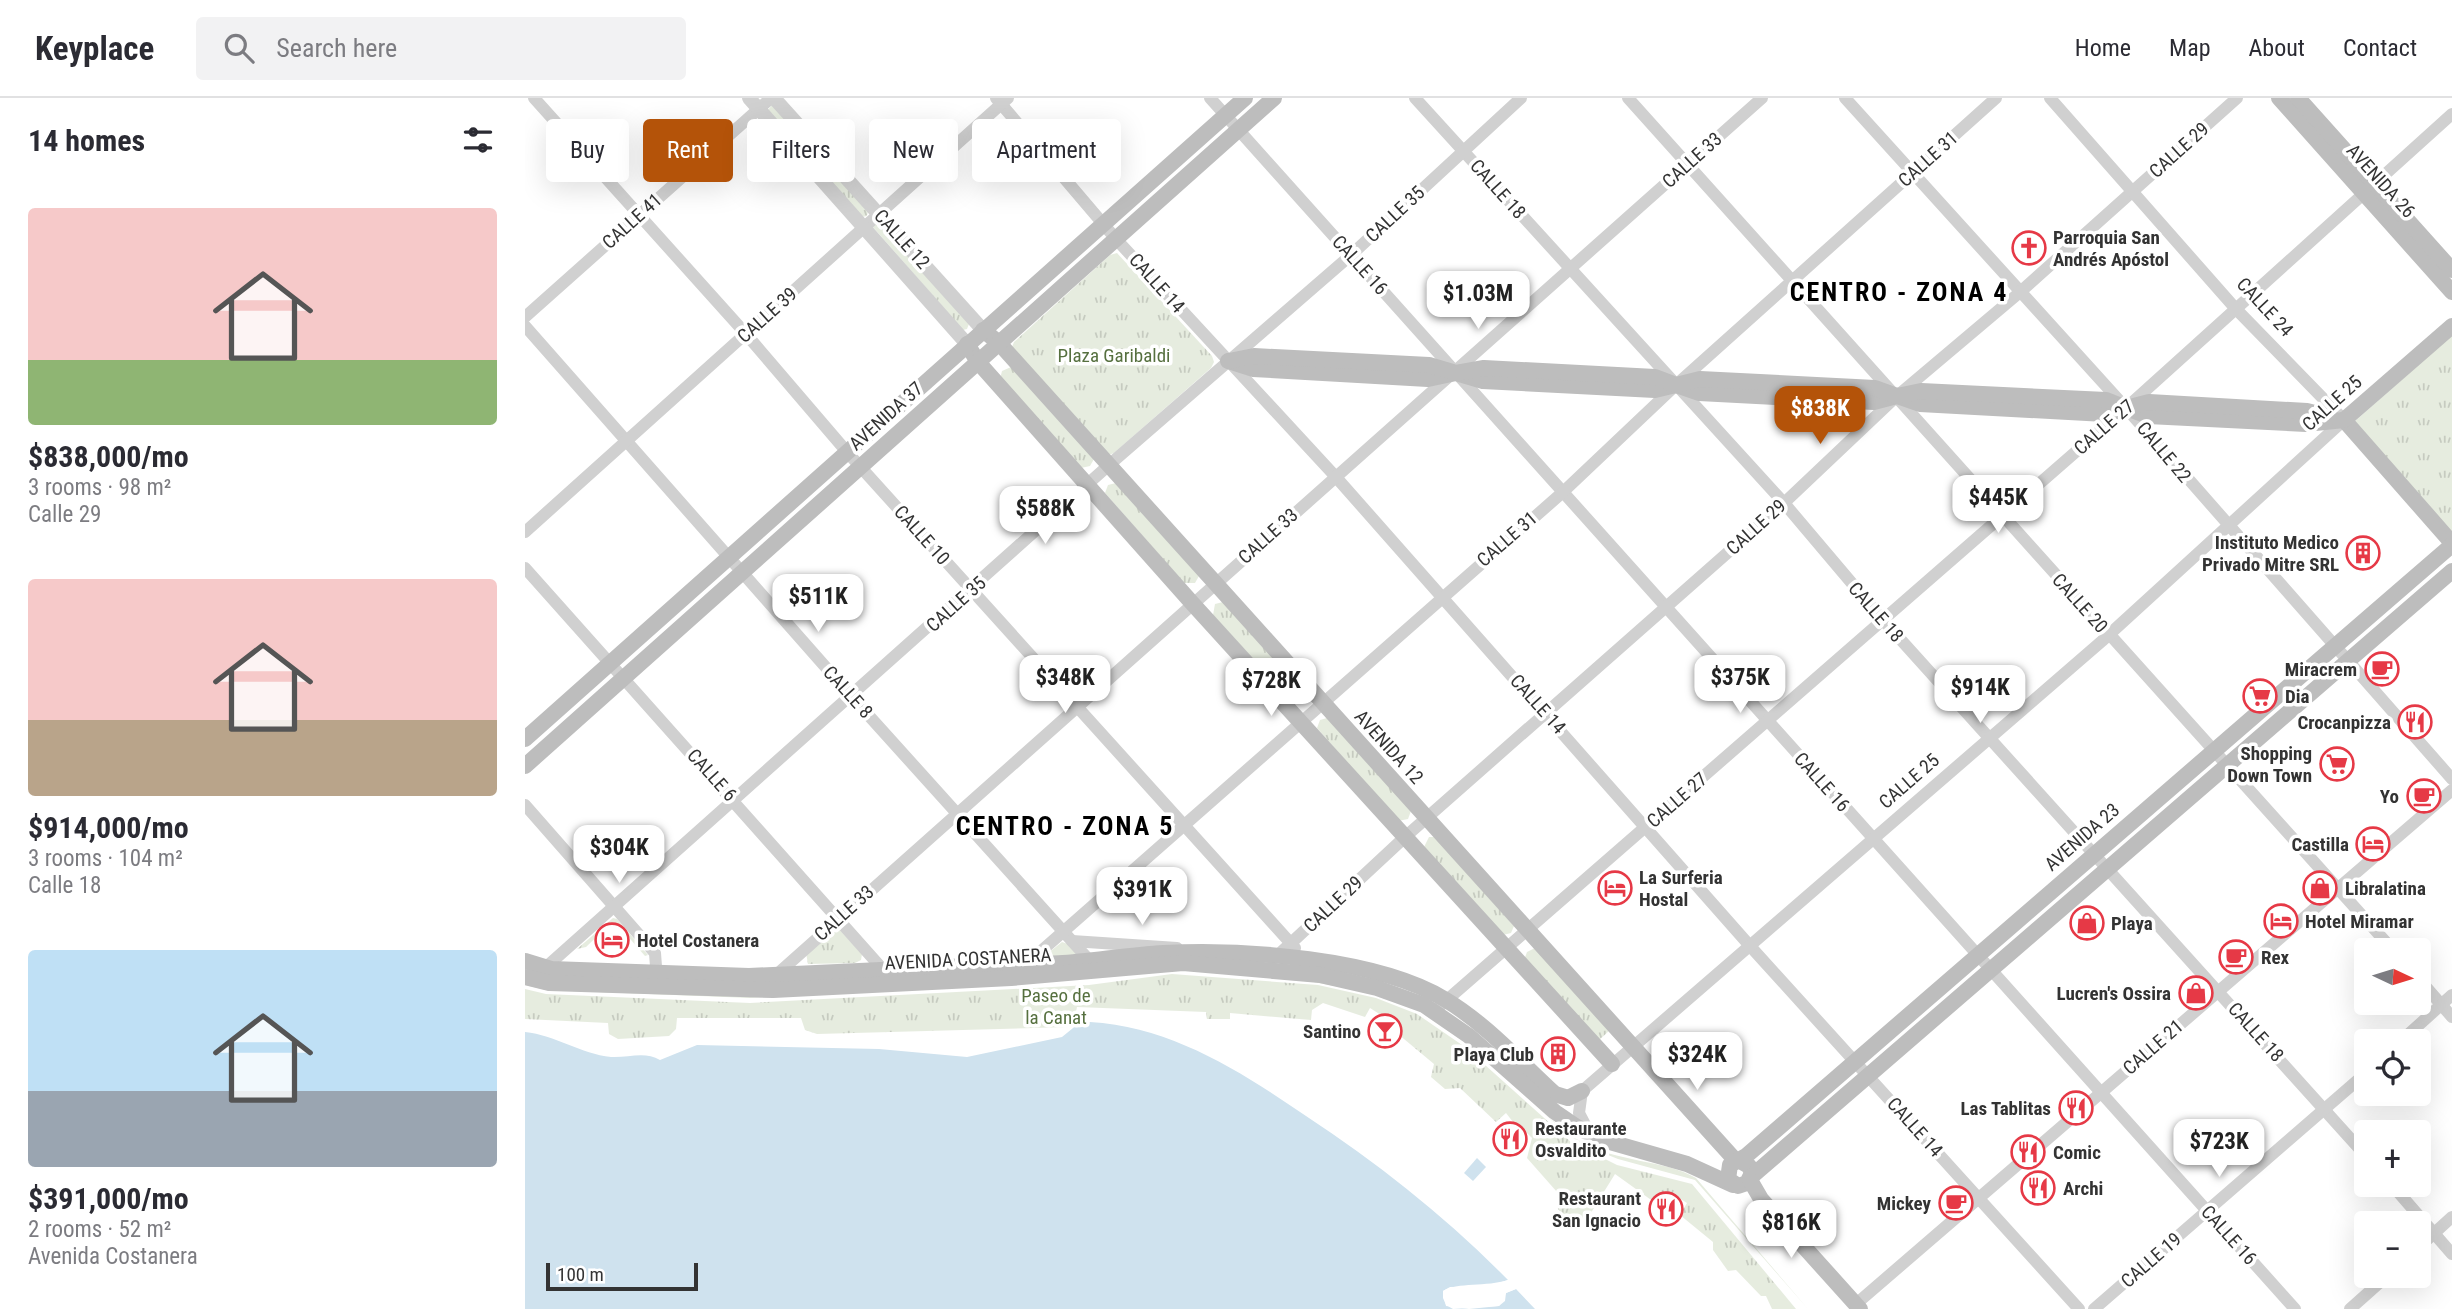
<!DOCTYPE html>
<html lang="en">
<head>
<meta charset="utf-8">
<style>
  :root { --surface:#fff; --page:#f2f2f3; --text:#2b2b33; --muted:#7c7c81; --line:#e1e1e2; --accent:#b45309 }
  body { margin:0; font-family:"Roboto Condensed",sans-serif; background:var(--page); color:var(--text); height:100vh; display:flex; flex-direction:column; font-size:26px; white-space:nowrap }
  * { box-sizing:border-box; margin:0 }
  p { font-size:23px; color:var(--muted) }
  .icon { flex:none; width:38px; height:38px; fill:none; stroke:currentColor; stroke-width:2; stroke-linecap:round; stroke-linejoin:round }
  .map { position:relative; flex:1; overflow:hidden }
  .details { display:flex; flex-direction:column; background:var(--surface); width:525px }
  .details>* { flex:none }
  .guide { position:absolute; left:21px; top:21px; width:665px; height:63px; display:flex; gap:14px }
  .needle { width:46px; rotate:94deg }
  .buttons { position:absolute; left:1829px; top:840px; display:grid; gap:14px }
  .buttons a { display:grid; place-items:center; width:77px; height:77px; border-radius:7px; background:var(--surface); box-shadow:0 7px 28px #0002; font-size:35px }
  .scale { position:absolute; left:21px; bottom:18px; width:152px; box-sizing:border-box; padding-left:7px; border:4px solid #333; border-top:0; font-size:19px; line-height:24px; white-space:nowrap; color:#333; -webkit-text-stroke:5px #fff; paint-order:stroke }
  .price { position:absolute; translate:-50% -60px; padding:0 16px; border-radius:14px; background:#fff; color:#222; font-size:23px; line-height:46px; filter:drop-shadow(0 2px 4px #0008) }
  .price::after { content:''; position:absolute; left:50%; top:42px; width:21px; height:16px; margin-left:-10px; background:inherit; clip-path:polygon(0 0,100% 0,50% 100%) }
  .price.current { background:var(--accent); color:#fff }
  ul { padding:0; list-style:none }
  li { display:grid; align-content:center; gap:14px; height:371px; padding:0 28px }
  li span { display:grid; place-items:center; height:217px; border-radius:7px; color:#555 }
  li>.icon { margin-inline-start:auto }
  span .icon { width:126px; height:126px; fill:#fffc; stroke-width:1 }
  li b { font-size:30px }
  h2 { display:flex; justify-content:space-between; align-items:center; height:84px; padding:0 28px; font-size:30px }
  .tag { padding:0 24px; border-radius:7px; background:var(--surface); box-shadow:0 7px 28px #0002; font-size:24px; line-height:63px }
  .tag.current { background:var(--accent); color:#fff }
  header { display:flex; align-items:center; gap:42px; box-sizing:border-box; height:98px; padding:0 35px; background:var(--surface); border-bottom:2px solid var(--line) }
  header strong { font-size:33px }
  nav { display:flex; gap:38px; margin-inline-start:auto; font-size:24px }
  .search { width:490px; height:63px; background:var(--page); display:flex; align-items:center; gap:18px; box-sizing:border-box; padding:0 24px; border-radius:7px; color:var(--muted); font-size:26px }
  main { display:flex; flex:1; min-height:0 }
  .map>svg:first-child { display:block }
  .grass { fill:url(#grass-tufts) }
  .garden { fill:#e6ecdf }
  .water { fill:#cfe2ee }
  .pier { fill:#fff }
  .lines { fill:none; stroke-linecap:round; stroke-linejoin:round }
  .minor { stroke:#d0d0d0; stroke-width:12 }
  .tertiary { stroke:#d0d0d0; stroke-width:14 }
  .secondary { stroke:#bdbdbd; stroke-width:16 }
  .labels { text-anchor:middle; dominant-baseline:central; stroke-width:7; stroke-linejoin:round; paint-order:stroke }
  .street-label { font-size:19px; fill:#333; stroke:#fff }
  .poi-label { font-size:19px; font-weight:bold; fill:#333; stroke:#fff; text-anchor:end }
  .park-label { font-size:19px; fill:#56703f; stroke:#fff }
  .district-label { font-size:26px; font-weight:bold; letter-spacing:2px; fill:#000; stroke:#fff }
</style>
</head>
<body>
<header>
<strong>Keyplace</strong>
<div class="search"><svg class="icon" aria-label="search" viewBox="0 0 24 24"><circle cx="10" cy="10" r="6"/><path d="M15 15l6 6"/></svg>Search here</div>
<nav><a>Home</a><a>Map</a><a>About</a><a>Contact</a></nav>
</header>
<main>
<section class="details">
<h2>14 homes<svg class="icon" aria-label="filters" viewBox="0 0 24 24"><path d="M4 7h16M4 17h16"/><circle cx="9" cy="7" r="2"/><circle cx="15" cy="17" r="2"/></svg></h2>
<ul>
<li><span style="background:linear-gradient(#f6c9c9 70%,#8fb573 0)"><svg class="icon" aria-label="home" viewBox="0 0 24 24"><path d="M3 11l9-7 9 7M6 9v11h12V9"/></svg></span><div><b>$838,000/mo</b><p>3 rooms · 98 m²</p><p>Calle 29</p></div></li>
<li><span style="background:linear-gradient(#f6c9c9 65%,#b9a48a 0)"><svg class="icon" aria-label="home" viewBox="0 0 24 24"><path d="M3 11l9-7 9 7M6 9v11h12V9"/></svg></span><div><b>$914,000/mo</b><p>3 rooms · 104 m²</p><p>Calle 18</p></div></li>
<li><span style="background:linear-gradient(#bfe0f5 65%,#9aa5b1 0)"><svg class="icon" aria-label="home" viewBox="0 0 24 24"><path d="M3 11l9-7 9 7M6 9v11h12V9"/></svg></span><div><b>$391,000/mo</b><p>2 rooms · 52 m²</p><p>Avenida Costanera</p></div></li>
</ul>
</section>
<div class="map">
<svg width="1927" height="1211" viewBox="0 0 1927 1211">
  <defs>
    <pattern id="grass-tufts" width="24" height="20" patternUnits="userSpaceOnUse" patternTransform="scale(1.75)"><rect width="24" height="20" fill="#e6ecdf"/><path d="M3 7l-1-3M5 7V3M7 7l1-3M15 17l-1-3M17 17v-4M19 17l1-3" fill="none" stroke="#c6cbc0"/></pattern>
  </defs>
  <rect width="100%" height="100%" fill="#fff"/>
  <g class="grass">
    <polygon points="247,7 343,113 342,118 337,119 243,12"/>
    <polygon points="352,123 444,226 442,231 438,232 347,128"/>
    <polygon points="592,155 687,258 689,264 686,270 589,355 584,357 487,249 489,244 585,157"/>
    <polygon points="1927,237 1927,436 1829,324"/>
    <polygon points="486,269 569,361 565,368 556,370 475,281 477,273"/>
    <polygon points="591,385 674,478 670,485 659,485 580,395 583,387"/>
    <polygon points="698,504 780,594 776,603 768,605 688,517 690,506"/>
    <polygon points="802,620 886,713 883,721 873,723 792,630 795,622"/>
    <polygon points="904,739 910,739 989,828 986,835 978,837 899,749"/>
    <polygon points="88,820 92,821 123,857 120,858 92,826 85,826 61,849 52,851"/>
    <polygon points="313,830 337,856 336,862 330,865 283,866 281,855"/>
    <polygon points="537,844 543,846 554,859 513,863"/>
    <polygon points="1010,850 1085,932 1072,944 999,862 1002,854"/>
    <polygon points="647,876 793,887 851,900 892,916 940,949 1046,1044 1092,1067 1167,1086 1271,1211 1247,1211 1241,1198 1236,1198 1211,1172 1203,1173 1188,1152 1188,1144 1155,1117 1162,1105 1146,1095 1143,1099 1135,1095 1129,1104 1090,1076 1059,1126 1045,1118 1042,1121 1033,1111 1032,1094 1002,1060 1007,1040 998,1031 995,1033 981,1015 971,1024 935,990 920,991 906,979 909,966 867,931 870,926 845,910 840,919 798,905 787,912 786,922 705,915 705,921 682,921 681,914 552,909 549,923 543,929 292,936 280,932 276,920 152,920 151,931 144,938 93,941 84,936 83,925 0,921 0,891 21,896 225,905 564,887"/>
  </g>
  <path class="garden" d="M 659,870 C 761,878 860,878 943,944 C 982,974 1013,1017 1055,1043 C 1092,1065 1138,1061 1171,1080 L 1283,1211 L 1170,1082 L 1093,1061 L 1058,1047 L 1038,1033 L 960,960 L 918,927 L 894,912 L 852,896 L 778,882 L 659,872 L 225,900 L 21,892 L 0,887 L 225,898 Z"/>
  <g class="water">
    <path d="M 565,924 C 647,929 715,973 781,1018 C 854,1066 922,1120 983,1182 C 962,1189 932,1184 918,1193 L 921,1208 L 944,1211 L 974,1208 L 981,1195 L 991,1191 L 1010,1211 L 0,1211 L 0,934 C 30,937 56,956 86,959 C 103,960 120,953 135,962 L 172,947 L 354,951 L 442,959 L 537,939 L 553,926 Z"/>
    <polygon points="952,1060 961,1069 948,1083 939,1075"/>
  </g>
  <polygon class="pier" points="983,1182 984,1185 964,1192 938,1190 922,1195 924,1205 929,1207 973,1204 978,1192 988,1188 991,1191 981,1195 980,1203 974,1208 928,1211 921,1207 918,1200 918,1193 925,1189 963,1188"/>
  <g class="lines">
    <g class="minor">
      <polyline points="9,0 221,236 322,354 770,850"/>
      <polyline points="471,0 591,141 810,378 1225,848 1554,1211"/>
      <polyline points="685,0 1770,1211"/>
      <polyline points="890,0 1259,405 1358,522 1841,1058"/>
      <polyline points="1103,0 1868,852"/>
      <polyline points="1320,0 1601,310 1927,681"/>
      <polyline points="0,219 246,0"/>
      <polyline points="0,228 327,599 565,863"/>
      <polyline points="0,434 483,0"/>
      <polyline points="0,470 361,875"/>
      <polyline points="0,707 130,855 132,882"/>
      <polyline points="547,843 652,850"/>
      <polyline points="751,859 880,739 1259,405 1372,298 1494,195 1712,0"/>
      <polyline points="498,869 1038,394 1151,287 1471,0"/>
      <polyline points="20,870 584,367 826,157 996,0"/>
      <polyline points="250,878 1237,0"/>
      <polyline points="1894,881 1927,919"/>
      <polyline points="915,908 1601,310 1927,16"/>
      <polyline points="1876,943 1927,897"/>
      <polyline points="1065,1036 1054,1015 1057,993 1577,543 1819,322 1710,210 1525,0"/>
      <polyline points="1867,1087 1927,1156"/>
      <polyline points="1894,1149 1927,1119"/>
      <polyline points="1331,1206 1927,692"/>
      <polyline points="1569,1211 1841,975"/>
      <polyline points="1825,1211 1862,1178"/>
    </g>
    <g class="tertiary">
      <polyline points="224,0 442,246"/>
      <polyline points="249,0 458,232"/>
    </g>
    <g class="secondary">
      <polyline points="1754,0 1927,194"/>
      <polyline points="1773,0 1927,172"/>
      <polyline points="458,232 474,245 1211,1063"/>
      <polyline points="442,246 453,264 667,505 1087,966"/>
      <polyline points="703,263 728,271 903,281 931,275 958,283 1130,292 1151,287 1174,295 1349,304 1372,298 1395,306 1580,316 1601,310 1623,318 1781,326 1819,322"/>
      <polyline points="704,263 729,258 904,267 931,275 959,270 1130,279 1151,287 1175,281 1350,290 1372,298 1396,293 1581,302 1601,310 1624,304 1782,313 1806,319"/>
      <polyline points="1819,322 1927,445"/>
      <polyline points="1819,322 1927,228"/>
      <polyline points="0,641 720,0"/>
      <polyline points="0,668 749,0"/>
      <path d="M 0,863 L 26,871 L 224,878 L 485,866 C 537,869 587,858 639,855 C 717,851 853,860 921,902 C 961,926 995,964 1030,996 L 1043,1000 L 1057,993"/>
      <polyline points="0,879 24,885 248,892 486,880 658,865 795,877 852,890 899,907 944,938 1030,1014 1052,1029 1078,1042 1162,1066 1208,1087"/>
      <polyline points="1215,1063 1224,1068 1227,1075 1222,1085 1213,1088 1203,1081 1205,1067 1221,1058 1927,447"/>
      <polyline points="1226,1079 1927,473"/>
      <polyline points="1225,1082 1236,1101 1335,1211"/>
    </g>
  </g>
  <defs>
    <symbol id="church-ring" viewBox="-11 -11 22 22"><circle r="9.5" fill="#fff" stroke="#e63946" stroke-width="1.5"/><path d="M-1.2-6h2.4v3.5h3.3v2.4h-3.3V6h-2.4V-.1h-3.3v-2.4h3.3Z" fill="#e63946"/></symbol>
    <symbol id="building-ring" viewBox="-11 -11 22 22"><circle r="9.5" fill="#fff" stroke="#e63946" stroke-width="1.5"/><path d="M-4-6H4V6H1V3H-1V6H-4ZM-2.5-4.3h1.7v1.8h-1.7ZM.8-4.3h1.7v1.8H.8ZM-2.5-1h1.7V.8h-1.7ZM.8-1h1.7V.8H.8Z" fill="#e63946"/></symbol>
    <symbol id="cafe-ring" viewBox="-11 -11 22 22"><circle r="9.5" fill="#fff" stroke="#e63946" stroke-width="1.5"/><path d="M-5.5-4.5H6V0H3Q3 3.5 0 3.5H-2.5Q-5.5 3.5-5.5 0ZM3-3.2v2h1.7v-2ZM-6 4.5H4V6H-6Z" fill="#e63946"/></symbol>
    <symbol id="supermarket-ring" viewBox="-11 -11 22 22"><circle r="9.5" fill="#fff" stroke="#e63946" stroke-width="1.5"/><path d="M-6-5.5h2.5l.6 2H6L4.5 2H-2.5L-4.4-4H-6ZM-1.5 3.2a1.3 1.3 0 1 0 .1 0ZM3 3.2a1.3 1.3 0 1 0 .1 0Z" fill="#e63946"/></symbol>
    <symbol id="restaurant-ring" viewBox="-11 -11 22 22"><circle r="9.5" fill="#fff" stroke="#e63946" stroke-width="1.5"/><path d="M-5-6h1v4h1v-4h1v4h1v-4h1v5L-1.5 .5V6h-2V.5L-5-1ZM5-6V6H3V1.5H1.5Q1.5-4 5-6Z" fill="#e63946"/></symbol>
    <symbol id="hotel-ring" viewBox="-11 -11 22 22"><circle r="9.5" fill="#fff" stroke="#e63946" stroke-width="1.5"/><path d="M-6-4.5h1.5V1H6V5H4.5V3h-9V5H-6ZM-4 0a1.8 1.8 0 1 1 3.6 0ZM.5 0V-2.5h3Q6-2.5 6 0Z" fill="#e63946"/></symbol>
    <symbol id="shop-ring" viewBox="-11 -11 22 22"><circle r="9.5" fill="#fff" stroke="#e63946" stroke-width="1.5"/><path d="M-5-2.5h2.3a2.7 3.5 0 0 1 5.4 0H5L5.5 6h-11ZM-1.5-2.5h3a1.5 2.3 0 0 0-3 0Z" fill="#e63946"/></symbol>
    <symbol id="bar-ring" viewBox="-11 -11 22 22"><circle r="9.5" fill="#fff" stroke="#e63946" stroke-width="1.5"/><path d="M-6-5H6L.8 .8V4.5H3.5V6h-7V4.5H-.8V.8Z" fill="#e63946"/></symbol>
  </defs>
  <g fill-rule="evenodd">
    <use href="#church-ring" x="1485" y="131" width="38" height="38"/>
    <use href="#building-ring" x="1819" y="436" width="38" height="38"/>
    <use href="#cafe-ring" x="1838" y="552" width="38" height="38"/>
    <use href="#supermarket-ring" x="1716" y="579" width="38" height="38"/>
    <use href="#restaurant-ring" x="1871" y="605" width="38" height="38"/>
    <use href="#supermarket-ring" x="1793" y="647" width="38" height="38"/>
    <use href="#cafe-ring" x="1880" y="679" width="38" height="38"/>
    <use href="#hotel-ring" x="1829" y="727" width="38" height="38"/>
    <use href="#hotel-ring" x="1071" y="771" width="38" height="38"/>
    <use href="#shop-ring" x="1776" y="771" width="38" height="38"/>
    <use href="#hotel-ring" x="1737" y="804" width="38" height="38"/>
    <use href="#shop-ring" x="1543" y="806" width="38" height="38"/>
    <use href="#hotel-ring" x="68" y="823" width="38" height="38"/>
    <use href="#cafe-ring" x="1692" y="840" width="38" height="38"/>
    <use href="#shop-ring" x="1652" y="876" width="38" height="38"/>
    <use href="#bar-ring" x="841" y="914" width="38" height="38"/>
    <use href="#building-ring" x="1014" y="937" width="38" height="38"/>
    <use href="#restaurant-ring" x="1532" y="991" width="38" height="38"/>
    <use href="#restaurant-ring" x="966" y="1022" width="38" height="38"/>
    <use href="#restaurant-ring" x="1484" y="1035" width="38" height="38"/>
    <use href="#restaurant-ring" x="1494" y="1071" width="38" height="38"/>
    <use href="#cafe-ring" x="1412" y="1086" width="38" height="38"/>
    <use href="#restaurant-ring" x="1122" y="1092" width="38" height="38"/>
  </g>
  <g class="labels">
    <g class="street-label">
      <text transform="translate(1654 52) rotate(-42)">CALLE 29</text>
      <text transform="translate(1403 61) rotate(-42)">CALLE 31</text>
      <text transform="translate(1167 62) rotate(-42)">CALLE 33</text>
      <text transform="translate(1856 83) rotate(48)">AVENIDA 26</text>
      <text transform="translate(973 91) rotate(48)">CALLE 18</text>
      <text transform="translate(870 116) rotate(-43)">CALLE 35</text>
      <text transform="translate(107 123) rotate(-42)">CALLE 41</text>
      <text transform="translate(377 141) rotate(48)">CALLE 12</text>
      <text transform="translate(835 167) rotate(48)">CALLE 16</text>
      <text transform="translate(632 185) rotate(48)">CALLE 14</text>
      <text transform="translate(1740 209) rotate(47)">CALLE 24</text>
      <text transform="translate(242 217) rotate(-42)">CALLE 39</text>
      <text transform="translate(1807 305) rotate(-42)">CALLE 25</text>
      <text transform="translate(361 318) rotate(-42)">AVENIDA 37</text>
      <text transform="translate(1579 329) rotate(-41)">CALLE 27</text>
      <text transform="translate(1639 354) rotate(50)">CALLE 22</text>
      <text transform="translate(1231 429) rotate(-42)">CALLE 29</text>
      <text transform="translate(397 437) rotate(48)">CALLE 10</text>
      <text transform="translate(743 438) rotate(-42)">CALLE 33</text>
      <text transform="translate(982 441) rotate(-41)">CALLE 31</text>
      <text transform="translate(1555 505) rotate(48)">CALLE 20</text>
      <text transform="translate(431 506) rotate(-42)">CALLE 35</text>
      <text transform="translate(1351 514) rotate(49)">CALLE 18</text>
      <text transform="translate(323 594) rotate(48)">CALLE 8</text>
      <text transform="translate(1013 606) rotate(48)">CALLE 14</text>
      <text transform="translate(864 649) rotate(48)">AVENIDA 12</text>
      <text transform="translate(187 677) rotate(48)">CALLE 6</text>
      <text transform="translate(1384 683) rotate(-41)">CALLE 25</text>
      <text transform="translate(1297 684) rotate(48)">CALLE 16</text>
      <text transform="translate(1152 702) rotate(-41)">CALLE 27</text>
      <text transform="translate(1557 739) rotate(-41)">AVENIDA 23</text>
      <text transform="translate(808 806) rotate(-43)">CALLE 29</text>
      <text transform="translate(319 815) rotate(-42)">CALLE 33</text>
      <text transform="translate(443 861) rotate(-3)">AVENIDA COSTANERA</text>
      <text transform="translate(1731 934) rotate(48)">CALLE 18</text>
      <text transform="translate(1628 949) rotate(-41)">CALLE 21</text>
      <text transform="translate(1390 1029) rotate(48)">CALLE 14</text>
      <text transform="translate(1704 1137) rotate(48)">CALLE 16</text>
      <text transform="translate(1626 1162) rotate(-41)">CALLE 19</text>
    </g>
    <g class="poi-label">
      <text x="1528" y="139" text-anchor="start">Parroquia San<tspan x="1528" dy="22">Andrés Apóstol</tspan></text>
      <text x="1814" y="444">Instituto Medico<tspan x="1814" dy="22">Privado Mitre SRL</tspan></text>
      <text x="1832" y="571">Miracrem</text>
      <text x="1760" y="598" text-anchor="start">Dia</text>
      <text x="1866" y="624">Crocanpizza</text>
      <text x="1787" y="655">Shopping<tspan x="1787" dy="22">Down Town</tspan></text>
      <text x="1874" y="698">Yo</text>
      <text x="1824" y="746">Castilla</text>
      <text x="1114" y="779" text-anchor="start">La Surferia<tspan x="1114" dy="22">Hostal</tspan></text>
      <text x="1820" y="790" text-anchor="start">Libralatina</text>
      <text x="1780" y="823" text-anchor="start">Hotel Miramar</text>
      <text x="1586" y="825" text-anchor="start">Playa</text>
      <text x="112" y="842" text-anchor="start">Hotel Costanera</text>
      <text x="1736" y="859" text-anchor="start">Rex</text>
      <text x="1646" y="895">Lucren's Ossira</text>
      <text x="836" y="933">Santino</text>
      <text x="1009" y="956">Playa Club</text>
      <text x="1526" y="1010">Las Tablitas</text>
      <text x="1010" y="1030" text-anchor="start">Restaurante<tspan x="1010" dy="22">Osvaldito</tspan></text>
      <text x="1528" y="1054" text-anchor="start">Comic</text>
      <text x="1538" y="1090" text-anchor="start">Archi</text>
      <text x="1116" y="1100">Restaurant<tspan x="1116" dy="22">San Ignacio</tspan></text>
      <text x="1406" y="1105">Mickey</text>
    </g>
    <g class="park-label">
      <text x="589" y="257">Plaza Garibaldi</text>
      <text x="531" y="897">Paseo de<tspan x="531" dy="22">la Canat</tspan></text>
    </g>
    <g class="district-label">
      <text x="1374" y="194">CENTRO - ZONA 4</text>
      <text x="540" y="728">CENTRO - ZONA 5</text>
    </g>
  </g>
</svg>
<div class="buttons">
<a><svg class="needle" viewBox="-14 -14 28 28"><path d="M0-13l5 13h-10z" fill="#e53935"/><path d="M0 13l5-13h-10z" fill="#7c7c81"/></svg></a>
<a><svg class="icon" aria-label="locate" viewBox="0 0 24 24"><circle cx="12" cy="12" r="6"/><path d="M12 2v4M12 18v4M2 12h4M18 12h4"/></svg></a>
<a>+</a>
<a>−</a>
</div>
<div class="scale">100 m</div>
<b class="price" style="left:953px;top:233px">$1.03M</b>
<b class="price current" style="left:1295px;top:348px">$838K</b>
<b class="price" style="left:1473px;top:437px">$445K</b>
<b class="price" style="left:520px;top:448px">$588K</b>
<b class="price" style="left:293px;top:536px">$511K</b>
<b class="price" style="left:540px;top:617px">$348K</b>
<b class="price" style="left:1215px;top:617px">$375K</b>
<b class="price" style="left:746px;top:620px">$728K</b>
<b class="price" style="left:1455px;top:627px">$914K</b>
<b class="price" style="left:94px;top:787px">$304K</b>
<b class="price" style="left:617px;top:829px">$391K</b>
<b class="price" style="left:1172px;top:994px">$324K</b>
<b class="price" style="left:1694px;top:1081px">$723K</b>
<b class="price" style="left:1266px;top:1162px">$816K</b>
<div class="guide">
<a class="tag">Buy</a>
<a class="tag current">Rent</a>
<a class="tag">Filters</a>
<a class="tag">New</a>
<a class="tag">Apartment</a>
</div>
</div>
</main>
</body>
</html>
